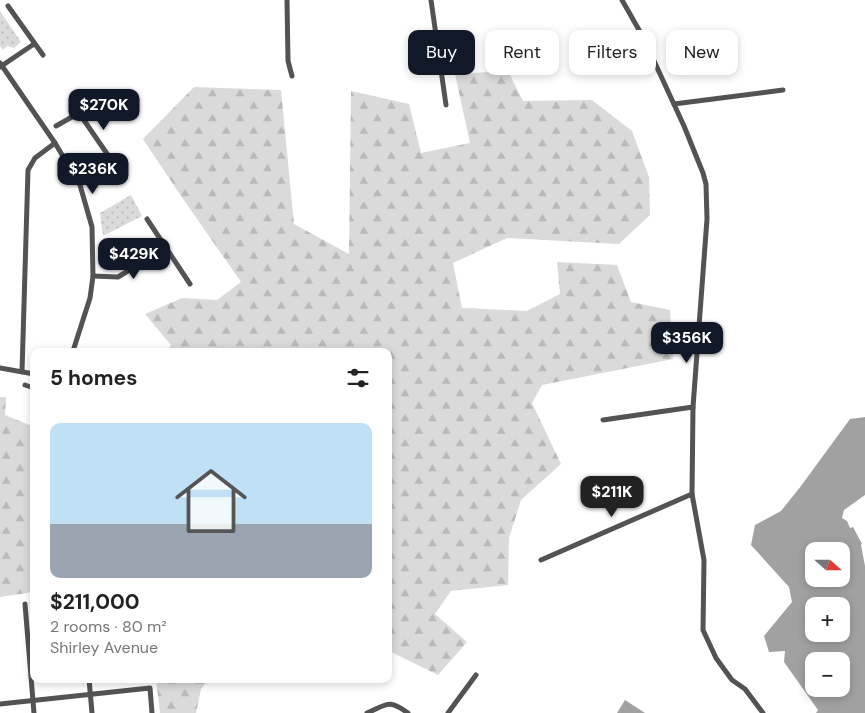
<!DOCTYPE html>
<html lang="en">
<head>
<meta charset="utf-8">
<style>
  :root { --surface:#fff; --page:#f2f2f2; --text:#222; --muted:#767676; --accent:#111827 }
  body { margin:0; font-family:"DM Sans",sans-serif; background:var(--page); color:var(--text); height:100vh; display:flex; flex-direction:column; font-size:19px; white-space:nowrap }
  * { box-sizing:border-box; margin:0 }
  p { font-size:16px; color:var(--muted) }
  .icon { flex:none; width:28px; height:28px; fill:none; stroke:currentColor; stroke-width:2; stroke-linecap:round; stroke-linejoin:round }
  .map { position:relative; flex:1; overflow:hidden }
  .side { position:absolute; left:30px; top:348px; width:362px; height:335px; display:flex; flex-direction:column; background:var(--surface); border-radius:10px; box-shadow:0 2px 8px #0003 }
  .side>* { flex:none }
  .hud { position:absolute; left:408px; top:30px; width:382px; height:45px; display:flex; gap:10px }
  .needle { width:32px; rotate:111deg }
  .fabs { position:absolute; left:805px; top:542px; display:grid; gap:10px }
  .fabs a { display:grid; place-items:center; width:45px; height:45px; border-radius:10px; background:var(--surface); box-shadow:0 2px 8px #0003; font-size:25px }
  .price { position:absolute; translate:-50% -42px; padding:0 11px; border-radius:10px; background:var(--accent); color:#fff; font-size:16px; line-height:32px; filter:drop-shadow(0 1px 2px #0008) }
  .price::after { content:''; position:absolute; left:50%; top:30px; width:15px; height:11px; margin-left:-8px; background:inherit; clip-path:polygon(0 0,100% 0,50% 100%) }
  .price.current { background:#222; color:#fff }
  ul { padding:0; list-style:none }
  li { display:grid; align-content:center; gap:10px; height:265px; padding:0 20px }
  li span { display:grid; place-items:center; height:155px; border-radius:10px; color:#555 }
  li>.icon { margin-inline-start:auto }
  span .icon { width:90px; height:90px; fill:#fffc; stroke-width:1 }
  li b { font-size:21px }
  h2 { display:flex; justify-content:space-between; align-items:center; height:60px; padding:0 20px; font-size:21px }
  .tag { padding:0 18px; border-radius:10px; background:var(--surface); box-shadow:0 2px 8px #0003; font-size:18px; line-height:45px }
  .tag.current { background:var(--accent); color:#fff }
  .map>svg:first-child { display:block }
  .grass { fill:url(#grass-dots) }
  .forest { fill:url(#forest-firs) }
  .water { fill:#a1a1a1; fill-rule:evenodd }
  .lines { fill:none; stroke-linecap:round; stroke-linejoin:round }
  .minor { stroke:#535353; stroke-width:5 }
</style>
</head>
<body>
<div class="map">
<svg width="865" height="713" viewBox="0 0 865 713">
  <defs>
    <pattern id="grass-dots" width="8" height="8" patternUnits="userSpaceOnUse" patternTransform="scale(1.25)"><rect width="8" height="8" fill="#dadada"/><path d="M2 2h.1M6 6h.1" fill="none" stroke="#b9b9b9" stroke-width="1.8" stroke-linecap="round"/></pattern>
    <pattern id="forest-firs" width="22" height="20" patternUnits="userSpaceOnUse" patternTransform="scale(1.25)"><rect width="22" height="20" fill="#dadada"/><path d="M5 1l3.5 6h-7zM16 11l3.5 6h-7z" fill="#b9b9b9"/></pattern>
  </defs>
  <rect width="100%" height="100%" fill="#fff"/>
  <g class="grass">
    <polygon points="0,11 21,42 14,48 7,46 3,50 0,46"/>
    <polygon points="131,195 142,216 103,236 100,213"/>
  </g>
  <g class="forest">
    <polygon points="508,71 523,101 592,100 632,131 649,177 650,215 619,244 507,238 453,263 462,308 527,311 560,294 557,262 617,265 631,302 670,310 673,359 542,385 532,403 561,464 521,500 509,538 508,585 451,591 435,614 467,642 438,675 389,651 389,351 167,351 171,345 145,314 182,298 217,300 241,282 179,193 143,139 194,87 281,90 294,224 349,254 351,91 409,104 421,153 470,143 455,74"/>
    <polygon points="0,397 6,397 5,415 29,425 34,422 34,592 0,597"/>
    <polygon points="156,679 209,679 201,689 196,713 160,713"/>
  </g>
  <g class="water">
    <path d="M 865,417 L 865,495 L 844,510 L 842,518 L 847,521 L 850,528 L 853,527 L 862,544 L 861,545 L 865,566 L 865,713 L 816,713 L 818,710 L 784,662 L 785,651 L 769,652 L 764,636 L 792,602 L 789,587 L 751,545 L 755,525 L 781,511 L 801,486 L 850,419 ZM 841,551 L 841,579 L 814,579 L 814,551 ZM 814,606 L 841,606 L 841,634 L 814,634 ZM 814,661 L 841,661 L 841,689 L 814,689 Z"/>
    <polygon points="625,700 645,713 617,713"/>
  </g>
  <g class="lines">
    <g class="minor">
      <polyline points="287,0 288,61 292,76"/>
      <polyline points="431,0 446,105"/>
      <polyline points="622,0 643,37 684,126 703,173 706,184 707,219 693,407 692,494 704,560 703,630 716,658 732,680 745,689 763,713"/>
      <polyline points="8,6 43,55"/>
      <polyline points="0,63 55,143 80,185 92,227 93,276 90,298 73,351"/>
      <polyline points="0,67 34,44"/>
      <polyline points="674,104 783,90"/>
      <polyline points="56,126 79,113 112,161 91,177"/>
      <polyline points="147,219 190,284"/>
      <polyline points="93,276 118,277 166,248"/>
      <polyline points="0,368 34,374"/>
      <polyline points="22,372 28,170 35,158 55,143"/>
      <polyline points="25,385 34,388"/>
      <polyline points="603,420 693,407"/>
      <polyline points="541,560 692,494"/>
      <polyline points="25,604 34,713"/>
      <polyline points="89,679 92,713"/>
      <polyline points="0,704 150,688 152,713"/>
      <path d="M 367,713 C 388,704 388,699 408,713"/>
      <polyline points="448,713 476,675"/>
    </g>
  </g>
</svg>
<div class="fabs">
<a><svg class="needle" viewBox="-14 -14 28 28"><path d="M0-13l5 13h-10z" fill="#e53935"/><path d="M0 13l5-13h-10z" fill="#767676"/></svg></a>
<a>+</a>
<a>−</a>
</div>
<b class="price" style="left:104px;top:131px">$270K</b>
<b class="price" style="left:93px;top:195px">$236K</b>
<b class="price" style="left:134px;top:280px">$429K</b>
<b class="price" style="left:687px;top:364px">$356K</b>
<b class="price current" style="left:612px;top:518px">$211K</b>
<div class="hud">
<a class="tag current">Buy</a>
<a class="tag">Rent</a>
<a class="tag">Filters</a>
<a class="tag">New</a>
</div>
<section class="side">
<h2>5 homes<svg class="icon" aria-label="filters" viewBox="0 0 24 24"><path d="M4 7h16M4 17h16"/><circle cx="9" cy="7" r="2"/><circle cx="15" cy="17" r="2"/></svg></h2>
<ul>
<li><span style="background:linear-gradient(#bfe0f5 65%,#9aa5b1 0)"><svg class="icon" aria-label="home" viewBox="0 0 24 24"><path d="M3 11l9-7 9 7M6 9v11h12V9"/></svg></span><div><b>$211,000</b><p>2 rooms · 80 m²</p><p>Shirley Avenue</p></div></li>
</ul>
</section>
</div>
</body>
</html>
